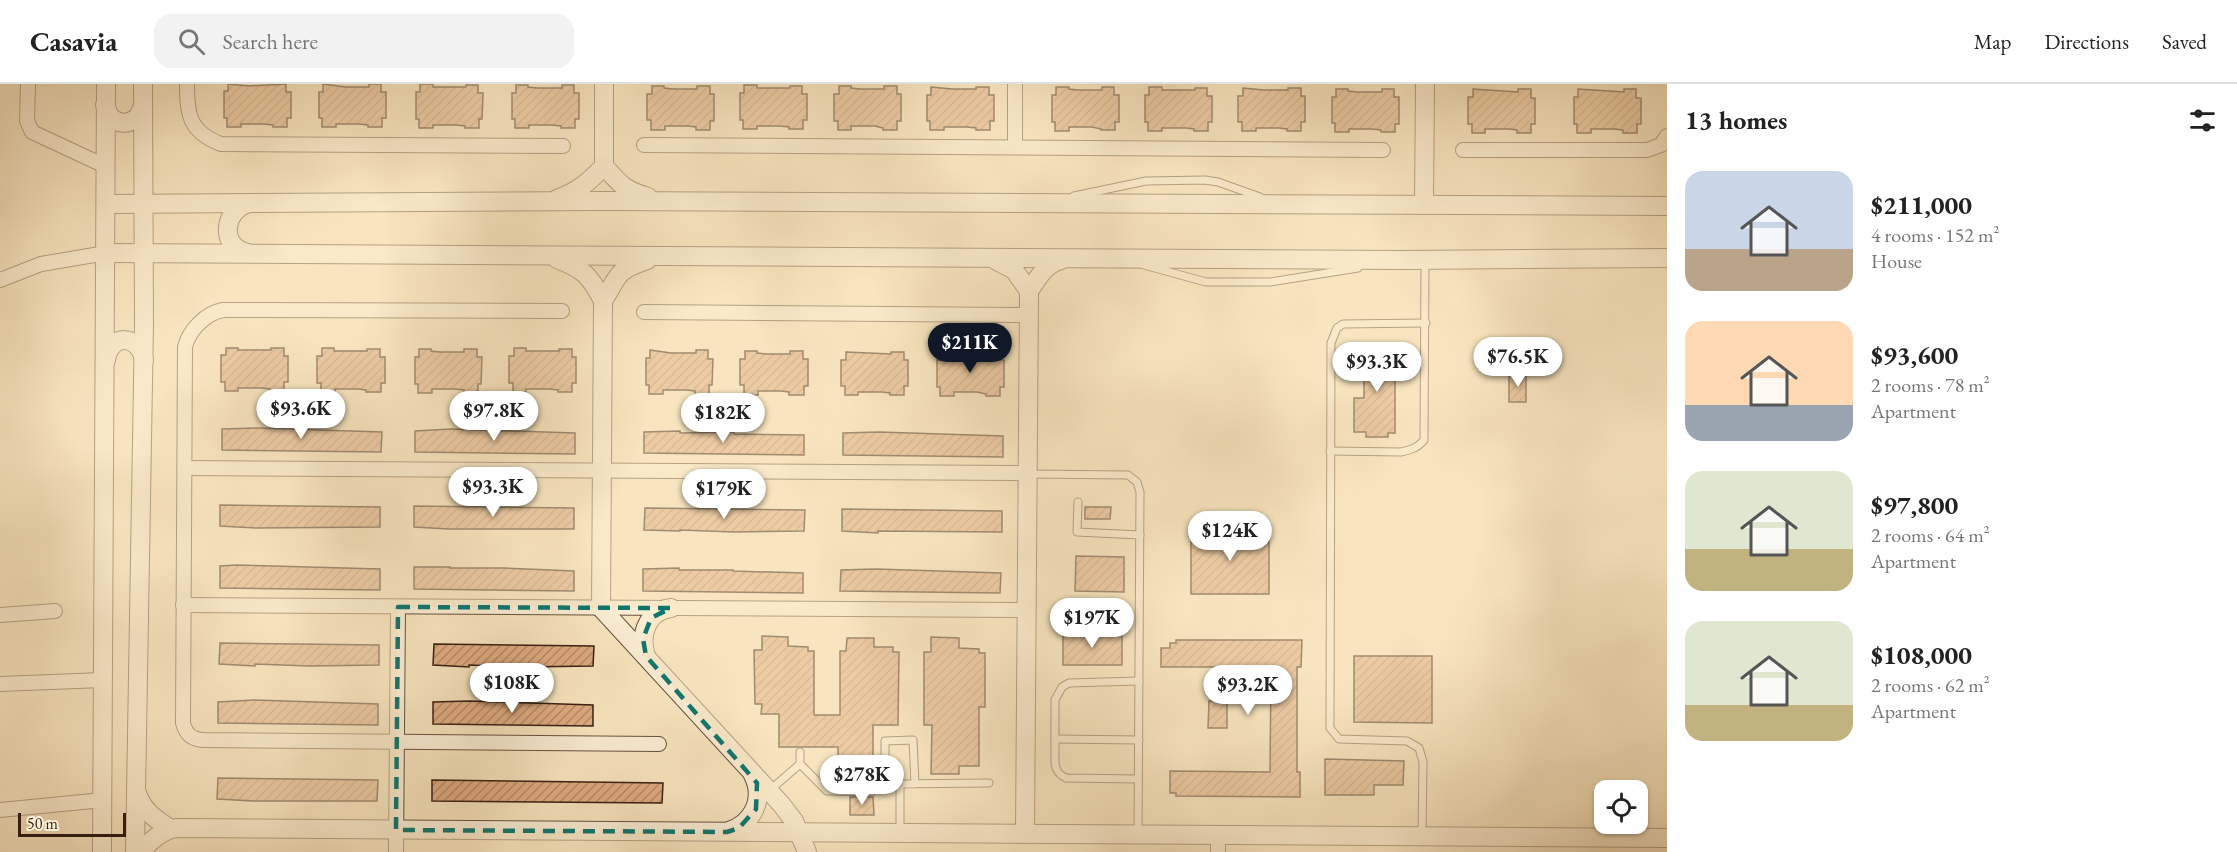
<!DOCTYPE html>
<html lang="en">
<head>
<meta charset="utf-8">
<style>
  :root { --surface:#fff; --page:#f2f2f2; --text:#222; --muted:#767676; --line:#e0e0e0; --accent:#111827 }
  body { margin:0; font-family:"EB Garamond",serif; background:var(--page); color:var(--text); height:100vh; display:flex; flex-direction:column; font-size:22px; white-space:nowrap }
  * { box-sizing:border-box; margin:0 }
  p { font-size:20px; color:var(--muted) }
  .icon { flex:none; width:33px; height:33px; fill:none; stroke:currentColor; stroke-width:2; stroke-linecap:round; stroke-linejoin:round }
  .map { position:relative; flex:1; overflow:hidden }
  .sheet { display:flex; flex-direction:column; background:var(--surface); width:570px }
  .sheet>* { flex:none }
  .tools { position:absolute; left:1594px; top:696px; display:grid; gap:12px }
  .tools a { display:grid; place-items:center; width:54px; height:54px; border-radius:12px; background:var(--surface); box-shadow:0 2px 4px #0004; font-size:30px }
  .scale { position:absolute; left:18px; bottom:15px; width:108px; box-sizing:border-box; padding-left:6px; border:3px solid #371f11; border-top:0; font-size:16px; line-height:21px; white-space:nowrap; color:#371f11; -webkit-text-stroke:4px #faeed5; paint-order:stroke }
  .price { position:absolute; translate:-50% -51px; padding:0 14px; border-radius:21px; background:#fff; color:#222; font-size:20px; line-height:39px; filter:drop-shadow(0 2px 3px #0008) }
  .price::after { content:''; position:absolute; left:50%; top:36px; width:18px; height:14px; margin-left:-9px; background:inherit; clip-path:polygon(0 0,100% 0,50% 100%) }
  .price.current { background:var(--accent); color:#fff }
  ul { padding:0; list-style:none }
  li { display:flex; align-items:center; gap:18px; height:150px; padding:0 18px }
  li span { display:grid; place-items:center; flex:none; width:168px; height:120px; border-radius:18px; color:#555 }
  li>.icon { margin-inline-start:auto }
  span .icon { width:72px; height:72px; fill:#fffc; stroke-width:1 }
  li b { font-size:26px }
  h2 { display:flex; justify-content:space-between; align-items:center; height:72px; padding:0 18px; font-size:26px }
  header { display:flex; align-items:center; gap:36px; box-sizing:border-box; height:84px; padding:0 30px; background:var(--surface); border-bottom:2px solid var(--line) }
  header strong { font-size:28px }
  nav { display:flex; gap:33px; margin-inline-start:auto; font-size:21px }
  .search { width:420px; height:54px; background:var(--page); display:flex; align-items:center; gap:15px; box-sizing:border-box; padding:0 21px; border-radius:18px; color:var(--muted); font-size:22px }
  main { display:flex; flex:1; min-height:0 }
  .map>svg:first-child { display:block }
  .building { fill:url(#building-hatch); stroke:#371f11; stroke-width:1.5 }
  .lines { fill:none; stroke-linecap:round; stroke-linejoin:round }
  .service-casing { stroke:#67503c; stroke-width:9 }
  .minor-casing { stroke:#67503c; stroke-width:16 }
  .tertiary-casing { stroke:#67503c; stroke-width:20 }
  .service { stroke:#faeed5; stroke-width:7 }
  .minor { stroke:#faeed5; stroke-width:14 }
  .tertiary { stroke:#faeed5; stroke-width:18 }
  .marked { fill:none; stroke:#0f766e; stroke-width:4.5; stroke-dasharray:12 8; stroke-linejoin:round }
</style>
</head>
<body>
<header>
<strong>Casavia</strong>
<div class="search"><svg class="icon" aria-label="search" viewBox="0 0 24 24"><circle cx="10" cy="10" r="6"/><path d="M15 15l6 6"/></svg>Search here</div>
<nav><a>Map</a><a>Directions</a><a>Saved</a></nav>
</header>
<main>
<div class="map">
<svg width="1667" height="768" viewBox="0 0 1667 768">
  <defs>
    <pattern id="building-hatch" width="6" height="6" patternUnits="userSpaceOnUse" patternTransform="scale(1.5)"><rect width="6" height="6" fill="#dfab80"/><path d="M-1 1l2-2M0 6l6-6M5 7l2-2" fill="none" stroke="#b68b67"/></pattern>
  </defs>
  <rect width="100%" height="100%" fill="#f8e5bf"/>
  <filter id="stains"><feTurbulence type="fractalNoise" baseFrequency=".00333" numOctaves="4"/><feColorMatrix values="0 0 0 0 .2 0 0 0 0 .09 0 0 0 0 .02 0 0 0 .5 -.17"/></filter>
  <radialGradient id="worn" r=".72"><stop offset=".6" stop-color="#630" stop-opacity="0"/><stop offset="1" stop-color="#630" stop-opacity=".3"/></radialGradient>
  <g class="building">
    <polygon points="228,0 249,2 286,0 286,8 291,8 291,34 287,34 287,43 273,43 273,41 264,40 241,40 241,43 227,43 227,34 224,34 224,7 228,7"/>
    <polygon points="323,0 345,3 369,3 369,0 381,0 381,8 386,8 386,34 382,34 382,43 368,43 368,41 359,40 336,40 336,43 322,43 322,34 319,34 319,8 323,8"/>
    <polygon points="420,0 433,0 433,3 466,3 466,1 478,1 478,9 483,9 482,35 479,35 479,44 465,44 465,42 456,41 433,41 433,44 419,44 419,35 416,35 416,8 420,8"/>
    <polygon points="516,1 528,1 528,3 537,4 562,4 562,1 574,1 574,9 579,9 579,35 575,35 575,44 561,44 561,42 552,41 529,41 529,44 515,44 515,35 512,35 512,9 516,9"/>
    <polygon points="744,1 757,1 757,4 790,4 790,2 802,2 802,10 807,10 807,36 803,36 803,45 789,45 789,43 780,42 757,42 757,45 743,45 743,36 740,36 740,9 744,9"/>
    <polygon points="652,2 664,2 664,4 673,5 697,5 697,2 710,2 710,10 714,10 714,37 710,37 710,46 696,46 696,43 688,42 665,42 665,46 651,46 651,36 647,36 647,10 652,10"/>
    <polygon points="839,2 851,2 851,4 860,5 884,5 884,2 897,2 897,10 901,10 901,37 897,37 897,46 883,46 883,44 875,42 851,42 851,46 838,46 838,37 834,37 834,10 839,10"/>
    <polygon points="931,3 952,5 976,5 976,3 989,3 989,11 994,11 994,37 990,37 990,46 976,46 976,44 967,43 944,43 944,46 930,46 930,37 927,37 927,11 931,11"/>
    <polygon points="1056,3 1069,3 1069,5 1078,6 1102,6 1102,3 1114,3 1114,11 1119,11 1119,38 1115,38 1115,46 1101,46 1101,45 1092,43 1069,43 1069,47 1055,47 1055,38 1052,38 1052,11 1056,11"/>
    <polygon points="1149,3 1162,3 1162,6 1195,6 1195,4 1207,4 1207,12 1212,12 1212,38 1208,38 1208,47 1194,47 1194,45 1186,44 1162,44 1162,47 1148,47 1148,38 1145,38 1145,11 1149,11"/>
    <polygon points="1243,4 1264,6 1288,6 1288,4 1301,4 1301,12 1305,12 1305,38 1301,38 1301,47 1287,47 1287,45 1279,44 1256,44 1256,47 1242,47 1242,38 1238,38 1238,12 1243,12"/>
    <polygon points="1336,5 1348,5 1348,7 1357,8 1382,8 1382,5 1394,5 1394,13 1399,13 1399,40 1395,40 1395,48 1381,48 1381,46 1372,45 1349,45 1349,48 1335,48 1335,39 1332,39 1332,13 1336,13"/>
    <polygon points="1473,5 1518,8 1518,5 1531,5 1531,14 1535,14 1535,40 1531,40 1531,49 1517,49 1517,46 1509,45 1485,45 1485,49 1472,49 1472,40 1468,40 1468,13 1473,13"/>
    <polygon points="1578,5 1624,8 1624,5 1636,5 1636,14 1641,14 1641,40 1637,40 1637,49 1623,49 1623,46 1614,45 1591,45 1591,49 1577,49 1577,40 1574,40 1574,13 1578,13"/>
    <polygon points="1364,260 1395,260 1395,349 1388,349 1388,353 1366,353 1366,348 1354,348 1354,314 1364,314"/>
    <polygon points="226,264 238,264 238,266 271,266 271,264 284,264 284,272 288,272 288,298 284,298 284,307 270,307 270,305 262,304 238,304 238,307 225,307 225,298 221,298 221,271 226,271"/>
    <polygon points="322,264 334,264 334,267 367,267 367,265 380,265 380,273 385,273 385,299 381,299 381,308 366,308 366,306 358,305 335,305 335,308 321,308 321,299 317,299 317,272 322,272"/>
    <polygon points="514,264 526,264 526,267 559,267 559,265 572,265 572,273 576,273 576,299 572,299 572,308 558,308 558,306 550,305 526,305 526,308 513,308 513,299 509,299 509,272 514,272"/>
    <polygon points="419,265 431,265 431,267 440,268 464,268 464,265 477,265 477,273 482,273 481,300 478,300 478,309 464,309 464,306 455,305 432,305 432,309 418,309 418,300 415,300 415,273 419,273"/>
    <polygon points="650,266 671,269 696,269 696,266 708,266 708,275 713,275 712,301 709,301 709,310 695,310 695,307 686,306 663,306 663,310 649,310 649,301 646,301 646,274 650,274"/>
    <polygon points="745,267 757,267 757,269 766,270 790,270 790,267 803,267 803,275 808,275 808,302 804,302 804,311 789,311 789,308 781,307 758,307 758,311 744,311 744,301 740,301 740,275 745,275"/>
    <polygon points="846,268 891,270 891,268 904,268 904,276 908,276 908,302 904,302 904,311 890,311 890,309 882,308 858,308 858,311 845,311 845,302 841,302 841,276 846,276"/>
    <polygon points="941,268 953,268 953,270 962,271 986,271 986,268 999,268 999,276 1004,276 1004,303 1000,303 1000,312 986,312 986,310 977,308 954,308 954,312 940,312 940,303 937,303 937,276 941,276"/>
    <rect x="1509" y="291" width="17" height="27"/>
    <polygon points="258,344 382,348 381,368 222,366 222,345"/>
    <polygon points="451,345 575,349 575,370 415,368 415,347"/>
    <polygon points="680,347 680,349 734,348 734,350 804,351 804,371 644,369 644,348"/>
    <polygon points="879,348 1003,352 1003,373 843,371 843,349"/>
    <polygon points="220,421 380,423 380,443 256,444 220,442"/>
    <polygon points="414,422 574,424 574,445 449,445 414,443"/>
    <polygon points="1085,423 1111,423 1110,435 1085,435"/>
    <polygon points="645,424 805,426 804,447 734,448 680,446 680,447 644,446"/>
    <polygon points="842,425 1002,427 1002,448 878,447 878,449 842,447"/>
    <rect x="1191" y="446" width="78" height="64"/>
    <polygon points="1076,472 1124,473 1124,508 1075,507"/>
    <polygon points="237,481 380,485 380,506 220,504 220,482"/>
    <polygon points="414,483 450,483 450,484 504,484 574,487 574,507 414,505"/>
    <polygon points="679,484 679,486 733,486 733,487 803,489 803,509 643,507 643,485"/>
    <polygon points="876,485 1001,489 1000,509 840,507 841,486"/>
    <rect x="1063" y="550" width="59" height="31"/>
    <polygon points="762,552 788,553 788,562 808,563 808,567 814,567 814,631 840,631 840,567 846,567 847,554 874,554 874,563 893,563 893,568 899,568 898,641 873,641 873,703 838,702 838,663 779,663 779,630 761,630 762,620 755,620 754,566 762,566"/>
    <polygon points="931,553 959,554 959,564 979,565 979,569 985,569 985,623 979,623 979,682 959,682 959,690 931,690 932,641 924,641 924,568 931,568"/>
    <polygon points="1176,556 1302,556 1301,583 1297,583 1297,688 1300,688 1300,713 1176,712 1176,709 1170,709 1170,687 1270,688 1271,583 1161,583 1161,564 1170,564 1170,559 1176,559"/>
    <polygon points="220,559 379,561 379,581 309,582 255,580 255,582 219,580"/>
    <polygon points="434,560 594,562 593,582 523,583 469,581 469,583 433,581"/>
    <polygon points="1354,572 1432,572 1432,639 1354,638"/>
    <polygon points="254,616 378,620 378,641 218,639 218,618"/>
    <polygon points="469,617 593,621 593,642 433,640 433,618"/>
    <polygon points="1209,617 1227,617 1227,644 1208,644"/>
    <polygon points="1325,675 1404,677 1403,701 1374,701 1374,711 1325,711"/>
    <polygon points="218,694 378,696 377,717 253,717 217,715"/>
    <polygon points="432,696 663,699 662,719 432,717"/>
    <polygon points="850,713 873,713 874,731 850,731"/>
  </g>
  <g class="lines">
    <defs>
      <g id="service">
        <polyline points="1074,112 1146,97 1205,96 1218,98 1260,113"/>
        <polyline points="1144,181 1206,198 1270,198 1358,184"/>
        <path d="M 1330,367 L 1401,368 C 1410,366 1418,364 1424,356 L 1425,178"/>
        <polyline points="1030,390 1128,391 1137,398 1140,408 1138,750"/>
        <polyline points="1078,418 1077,448 1140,451"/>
        <polyline points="1055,655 1139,656"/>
        <polyline points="800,668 800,680 827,707 872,708"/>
        <path d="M 1138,695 L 1066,694 C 1059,691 1056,687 1055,679 L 1055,616 L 1062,603 L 1069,599 L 1139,597"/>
        <polyline points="900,700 900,747"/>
        <polyline points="915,700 913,656 885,657 885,698 888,700 989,699"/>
        <polyline points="770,706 800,680"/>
        <polyline points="1422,750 1423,678 1419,664 1407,657 1339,655 1330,644 1331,259 1337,244 1343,240 1426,239"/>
      </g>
      <g id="minor">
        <polyline points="28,0 27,37 32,48 105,82"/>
        <path d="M 187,0 C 187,30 189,48 221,60 L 563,62"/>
        <polyline points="1015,0 1015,63"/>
        <polyline points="644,61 1383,66"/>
        <polyline points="1463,66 1647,66 1661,61 1667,52"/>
        <polyline points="0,196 41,180 106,169"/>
        <path d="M 562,227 L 223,226 C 206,229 189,246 185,263 L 183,639 C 186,650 191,655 203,656 L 659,660"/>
        <polyline points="644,228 1029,231"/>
        <polyline points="185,384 1027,389"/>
        <polyline points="183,521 1027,526"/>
        <polyline points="0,531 55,527"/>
        <polyline points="0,600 103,596"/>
        <polyline points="0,726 103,716"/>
        <polyline points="1218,751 1218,768"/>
        <polyline points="396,768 398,523"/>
      </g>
      <g id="tertiary">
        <path d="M 604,0 L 604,82 C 621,101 624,106 648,113"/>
        <path d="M 105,21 L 110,33 C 120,41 129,40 138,33 L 143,22"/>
        <path d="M 557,115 C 577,108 589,98 604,82"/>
        <polyline points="106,120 604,117 1667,122"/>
        <polyline points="1424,121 1425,0"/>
        <polyline points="106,169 1403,176 1667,174"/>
        <path d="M 248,169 C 219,163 223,126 249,119"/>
        <path d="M 557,175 C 583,185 590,191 603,217 L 601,524 L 781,720 L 794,737 L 807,768"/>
        <polyline points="995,176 1014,186 1029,207 1025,750"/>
        <path d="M 1029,207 C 1038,194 1045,180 1061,176"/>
        <path d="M 603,217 C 620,190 615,187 647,176"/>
        <path d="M 106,276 C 110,249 139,250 144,276"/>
        <path d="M 646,572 C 639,551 647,527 671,524"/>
        <path d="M 137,709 C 143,727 154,734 169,744"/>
        <path d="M 729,747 C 753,739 765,715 753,691"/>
        <polyline points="102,768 106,0"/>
        <polyline points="135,768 144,239 143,0"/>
        <path d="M 142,768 C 149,757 164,745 177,744 L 1667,754"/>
      </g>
    </defs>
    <use href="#service" class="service-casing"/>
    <use href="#minor" class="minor-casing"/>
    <use href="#tertiary" class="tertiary-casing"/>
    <use href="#service" class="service"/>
    <use href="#minor" class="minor"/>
    <use href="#tertiary" class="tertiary"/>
  </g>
  <path d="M0 0H1667V768H0ZM 398,523 L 671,524 L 651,534 L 643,555 L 646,572 L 757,699 L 756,725 L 739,744 L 727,748 L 396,746 Z" fill="#f8e5bf" fill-opacity=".55" fill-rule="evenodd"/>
  <path class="marked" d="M 398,523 L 671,524 L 651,534 L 643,555 L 646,572 L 757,699 L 756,725 L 739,744 L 727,748 L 396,746 Z"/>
  <rect width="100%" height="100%" filter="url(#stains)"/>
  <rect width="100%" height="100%" fill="url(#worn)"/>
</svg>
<div class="tools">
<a><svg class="icon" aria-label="locate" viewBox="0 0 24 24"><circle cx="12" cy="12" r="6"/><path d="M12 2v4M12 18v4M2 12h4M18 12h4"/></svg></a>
</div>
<div class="scale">50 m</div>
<b class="price current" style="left:970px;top:290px">$211K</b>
<b class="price" style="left:1518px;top:304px">$76.5K</b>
<b class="price" style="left:1377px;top:309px">$93.3K</b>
<b class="price" style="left:301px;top:356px">$93.6K</b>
<b class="price" style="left:494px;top:358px">$97.8K</b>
<b class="price" style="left:723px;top:360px">$182K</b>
<b class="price" style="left:493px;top:434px">$93.3K</b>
<b class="price" style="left:724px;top:436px">$179K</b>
<b class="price" style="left:1230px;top:478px">$124K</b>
<b class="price" style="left:1092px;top:565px">$197K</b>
<b class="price" style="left:512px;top:630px">$108K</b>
<b class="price" style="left:1248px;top:632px">$93.2K</b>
<b class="price" style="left:862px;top:722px">$278K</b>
</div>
<section class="sheet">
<h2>13 homes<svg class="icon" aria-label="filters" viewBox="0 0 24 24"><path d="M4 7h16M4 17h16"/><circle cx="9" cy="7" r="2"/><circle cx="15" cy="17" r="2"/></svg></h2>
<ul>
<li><span style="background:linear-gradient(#c9d6e8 65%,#b9a48a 0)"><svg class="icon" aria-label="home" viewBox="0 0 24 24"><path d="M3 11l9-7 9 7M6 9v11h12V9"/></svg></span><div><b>$211,000</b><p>4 rooms · 152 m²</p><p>House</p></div></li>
<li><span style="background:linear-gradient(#ffd9b3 70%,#9aa5b1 0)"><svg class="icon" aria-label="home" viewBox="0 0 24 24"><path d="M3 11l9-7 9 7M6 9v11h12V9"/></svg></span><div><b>$93,600</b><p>2 rooms · 78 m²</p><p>Apartment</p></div></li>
<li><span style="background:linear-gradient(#dfe7d0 65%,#c2b280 0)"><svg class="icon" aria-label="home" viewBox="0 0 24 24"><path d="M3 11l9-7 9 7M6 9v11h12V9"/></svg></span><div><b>$97,800</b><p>2 rooms · 64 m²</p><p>Apartment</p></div></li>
<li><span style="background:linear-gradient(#dfe7d0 70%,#c2b280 0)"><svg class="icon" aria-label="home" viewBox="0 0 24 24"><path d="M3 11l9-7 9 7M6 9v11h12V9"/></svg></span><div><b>$108,000</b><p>2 rooms · 62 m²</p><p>Apartment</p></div></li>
</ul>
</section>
</main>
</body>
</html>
